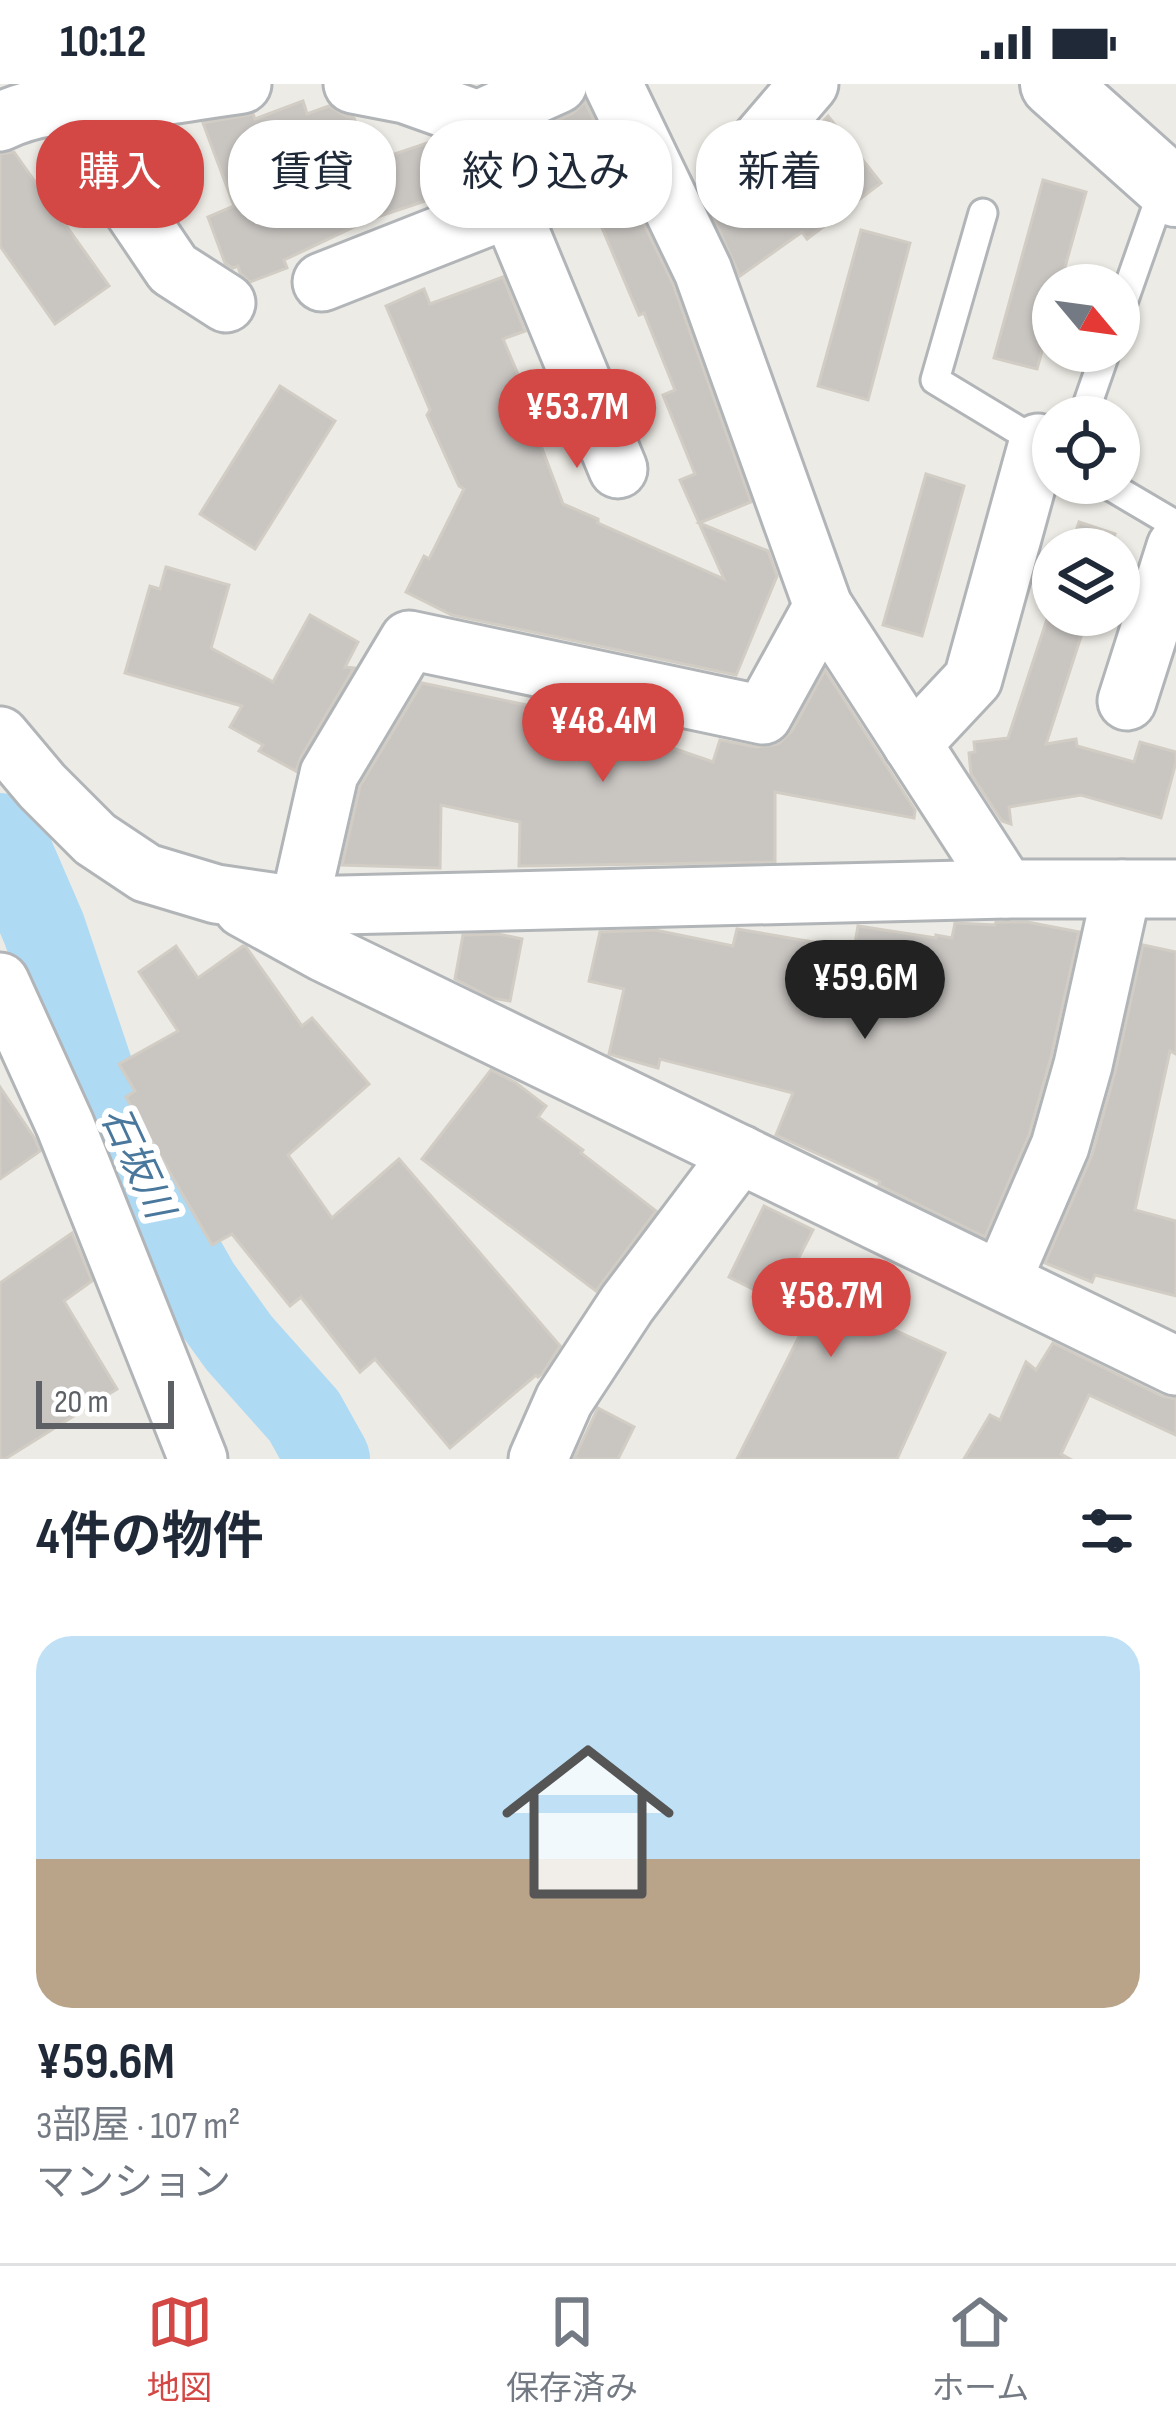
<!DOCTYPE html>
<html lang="ja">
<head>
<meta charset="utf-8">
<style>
  :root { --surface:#fff; --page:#f6f6f7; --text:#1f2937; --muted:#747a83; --line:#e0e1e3; --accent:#d34745 }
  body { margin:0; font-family:"Sofia Sans Condensed","Noto Sans JP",sans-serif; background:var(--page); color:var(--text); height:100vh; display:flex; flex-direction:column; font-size:45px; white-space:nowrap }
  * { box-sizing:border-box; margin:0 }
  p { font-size:39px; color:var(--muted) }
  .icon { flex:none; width:66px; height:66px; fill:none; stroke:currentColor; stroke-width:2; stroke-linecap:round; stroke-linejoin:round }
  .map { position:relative; height:1375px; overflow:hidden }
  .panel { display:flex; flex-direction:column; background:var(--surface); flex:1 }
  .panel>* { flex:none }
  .top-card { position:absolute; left:36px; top:36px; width:1104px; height:108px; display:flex; gap:24px }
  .needle { width:78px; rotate:119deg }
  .controls { position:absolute; left:1032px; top:180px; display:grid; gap:24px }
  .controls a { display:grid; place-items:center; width:108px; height:108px; border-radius:50%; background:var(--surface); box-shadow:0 3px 9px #0004; font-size:60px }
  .scale { position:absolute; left:36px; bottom:30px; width:138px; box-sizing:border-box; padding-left:12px; border:6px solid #5d6064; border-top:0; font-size:33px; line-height:42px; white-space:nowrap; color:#5d6064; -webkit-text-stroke:9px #fff; paint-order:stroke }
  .price { position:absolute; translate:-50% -102px; padding:0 27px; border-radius:42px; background:var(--accent); color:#fff; font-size:39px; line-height:78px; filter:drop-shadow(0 3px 6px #0008) }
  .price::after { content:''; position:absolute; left:50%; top:72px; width:36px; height:27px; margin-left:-18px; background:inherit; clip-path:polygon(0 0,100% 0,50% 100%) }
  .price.current { background:#222; color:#fff }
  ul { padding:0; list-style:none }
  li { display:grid; align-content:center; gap:24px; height:636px; padding:0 36px }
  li+li { border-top:3px solid var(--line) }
  li span { display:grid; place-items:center; height:372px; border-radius:36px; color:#555 }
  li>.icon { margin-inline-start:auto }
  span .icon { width:216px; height:216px; fill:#fffc; stroke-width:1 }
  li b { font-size:51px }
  h2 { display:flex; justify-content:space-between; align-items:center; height:144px; padding:0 36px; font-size:51px }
  .tag { padding:0 42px; border-radius:48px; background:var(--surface); box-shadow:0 3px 9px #0004; font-size:42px; line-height:108px }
  .tag.current { background:var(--accent); color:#fff }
  .status { display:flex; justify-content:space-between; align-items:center; height:84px; padding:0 60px; background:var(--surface); direction:ltr }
  .status svg { height:33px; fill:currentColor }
  .tabs { display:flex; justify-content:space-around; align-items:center; height:168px; border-top:3px solid var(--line); background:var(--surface); font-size:33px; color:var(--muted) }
  .tabs a { display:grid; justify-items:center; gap:6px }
  .tabs .current { color:var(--accent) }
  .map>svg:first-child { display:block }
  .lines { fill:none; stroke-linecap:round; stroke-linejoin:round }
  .river { stroke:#aedaf4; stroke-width:84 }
  .building { fill:#c9c6c2; stroke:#d1ccc4; stroke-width:3 }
  .lane-casing { stroke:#b2b5b8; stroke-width:33 }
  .street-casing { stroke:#b2b5b8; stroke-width:63 }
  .secondary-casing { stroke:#b1b4b8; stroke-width:72 }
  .lane { stroke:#fff; stroke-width:27 }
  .street { stroke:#fff; stroke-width:57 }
  .secondary { stroke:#fff; stroke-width:66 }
  .labels { text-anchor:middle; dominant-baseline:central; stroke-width:12; stroke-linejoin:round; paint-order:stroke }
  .water-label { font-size:39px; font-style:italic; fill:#4a779c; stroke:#fff }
</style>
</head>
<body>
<div class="status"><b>10:12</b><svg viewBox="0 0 49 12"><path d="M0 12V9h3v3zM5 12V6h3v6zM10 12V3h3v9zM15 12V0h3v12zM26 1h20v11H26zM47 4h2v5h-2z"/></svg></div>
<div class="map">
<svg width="1176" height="1375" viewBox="0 0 1176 1375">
  <rect width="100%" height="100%" fill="#edebe5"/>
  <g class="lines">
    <polyline class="river" points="0,751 5,755 44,845 100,1012 131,1084 198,1202 239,1259 304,1332 328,1375"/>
  </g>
  <g class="building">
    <polygon points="303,17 307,30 329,22 346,32 354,34 371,78 436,56 452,62 467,103 371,135 284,176 287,184 250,198 240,189 238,182 233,184 225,179 208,133 234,122 203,39 253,30 255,35"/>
    <polygon points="585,18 673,200 751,418 699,439 768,467 777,492 736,591 452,531 406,508 424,472 429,475 464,405 459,402 427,331 430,326 386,222 424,205 430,220 503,193 525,247 503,255 534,328 529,330 563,420 598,435 598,439 724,495 680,396 695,390 663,311 675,306 644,229 639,231 580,92 573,95 552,39 573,29"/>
    <polygon points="828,32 881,99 807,155 802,148 740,192 709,124 749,95 765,94 779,85"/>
    <polygon points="14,68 109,202 55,240 0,162 0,70"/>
    <polygon points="1043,96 1086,108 1060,201 1053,201 1053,228 1037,285 994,274"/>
    <polygon points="861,146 910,159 868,316 818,302"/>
    <polygon points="280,302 335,337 255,465 200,430"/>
    <polygon points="926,390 964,402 922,552 883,541"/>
    <polygon points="1079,438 1115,450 1110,465 1070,465"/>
    <polygon points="166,483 229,501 211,564 273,598 310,531 358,558 345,583 354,584 301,673 296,687 259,667 263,661 230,643 242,622 125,589 150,502 160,505"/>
    <polygon points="1053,517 1053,531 1088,531 1046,660 1076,655 1077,662 1134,678 1140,658 1176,668 1176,678 1161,734 1081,711 1009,723 1011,740 1002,737 971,690 969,669 975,668 974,658 1008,654"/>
    <polygon points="825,586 915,726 914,734 775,708 775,778 519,782 520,738 441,721 440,784 342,781 360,702 422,599 550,626 549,631 615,644 713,678 720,656 756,663 778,660 792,647"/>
    <polygon points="996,838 1027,838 1079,848 1051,973 1029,1051 985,1153 879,1101 880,1098 776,1051 793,1009 660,975 658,984 609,970 624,905 589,897 600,848 655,846 733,862 737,845 854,865 858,842 936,854 936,851 952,854 955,839 995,841"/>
    <polygon points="498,850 522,855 510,917 492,914 455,895 463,851"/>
    <polygon points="1143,861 1176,868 1176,970 1170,967 1135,1126 1176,1137 1176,1212 1095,1191 1092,1198 1045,1179 1092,1071 1115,988"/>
    <polygon points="176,862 198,894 243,862 246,863 302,942 312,934 369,1000 288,1071 332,1134 399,1075 560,1262 542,1290 538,1293 536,1291 450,1364 375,1275 360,1288 301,1213 290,1222 232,1150 212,1161 126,1013 135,1007 119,980 178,947 139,888"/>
    <polygon points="491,986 516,999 546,1022 538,1033 583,1066 581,1069 656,1127 596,1207 422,1075"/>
    <polygon points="0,1003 35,1055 40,1067 0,1095"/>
    <polygon points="764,1122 813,1146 797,1177 877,1214 868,1234 945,1269 897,1375 737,1375 809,1233 729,1193"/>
    <polygon points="72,1149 92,1197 64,1217 117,1305 5,1375 0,1375 0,1199"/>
    <polygon points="1053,1259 1162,1312 1176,1315 1176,1351 1089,1311 1061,1370 1070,1375 964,1375 990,1331 1000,1336 1026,1278 1036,1286"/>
    <polygon points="598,1324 634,1343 618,1375 574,1375"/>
  </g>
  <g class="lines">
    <defs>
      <g id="lane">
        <polyline points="983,129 935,296 1044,362"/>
        <polyline points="1119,230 1165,99"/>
        <polyline points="1083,333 1106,267"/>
        <polyline points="1105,399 1176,441"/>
      </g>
      <g id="street">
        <polyline points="353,0 405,10 478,36 558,0"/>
        <polyline points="613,0 703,187 823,522 1006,805"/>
        <polyline points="62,21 173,185 226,219"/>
        <polyline points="478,36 510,124 618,385"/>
        <path d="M 0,38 C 41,17 94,19 139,15 C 173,11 208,5 242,0"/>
        <polyline points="755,63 809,0"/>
        <polyline points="322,198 510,124"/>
        <polyline points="1127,617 1176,463"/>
        <polyline points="0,652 42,702 95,755 146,789 216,810 299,822 1006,805 1176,805"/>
        <polyline points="912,660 973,595 1038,359"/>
        <polyline points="299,822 329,690 409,556 763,631 823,522"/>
        <polyline points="243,824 323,868 1176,1282"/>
        <polyline points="0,898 65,1041 198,1375"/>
        <polyline points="1002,1196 1060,1062 1083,981 1122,805"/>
        <polyline points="538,1375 564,1316 627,1220 740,1070"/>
      </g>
      <polyline id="secondary" points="1054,0 1176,109"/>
    </defs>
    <use href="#lane" class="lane-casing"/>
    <use href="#street" class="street-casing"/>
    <use href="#secondary" class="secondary-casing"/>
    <use href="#lane" class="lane"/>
    <use href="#street" class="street"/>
    <use href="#secondary" class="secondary"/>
  </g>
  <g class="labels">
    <g class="water-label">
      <text transform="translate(136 1079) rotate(65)">石坂川</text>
    </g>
  </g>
</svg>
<div class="controls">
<a><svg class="needle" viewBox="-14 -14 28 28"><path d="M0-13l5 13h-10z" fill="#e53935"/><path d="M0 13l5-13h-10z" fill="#747a83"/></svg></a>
<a><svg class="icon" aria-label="locate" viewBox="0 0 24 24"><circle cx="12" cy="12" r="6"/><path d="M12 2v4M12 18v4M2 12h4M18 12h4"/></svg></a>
<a><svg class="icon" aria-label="layers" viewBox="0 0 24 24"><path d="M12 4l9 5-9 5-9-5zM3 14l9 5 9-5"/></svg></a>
</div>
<div class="scale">20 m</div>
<b class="price" style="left:577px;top:387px">¥53.7M</b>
<b class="price" style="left:603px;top:701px">¥48.4M</b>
<b class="price current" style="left:865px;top:958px">¥59.6M</b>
<b class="price" style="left:831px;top:1276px">¥58.7M</b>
<div class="top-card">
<a class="tag current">購入</a>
<a class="tag">賃貸</a>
<a class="tag">絞り込み</a>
<a class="tag">新着</a>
</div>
</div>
<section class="panel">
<h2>4件の物件<svg class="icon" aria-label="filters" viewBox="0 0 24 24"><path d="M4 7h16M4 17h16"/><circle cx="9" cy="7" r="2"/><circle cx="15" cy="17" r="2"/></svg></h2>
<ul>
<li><span style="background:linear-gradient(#bfe0f5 60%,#b9a48a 0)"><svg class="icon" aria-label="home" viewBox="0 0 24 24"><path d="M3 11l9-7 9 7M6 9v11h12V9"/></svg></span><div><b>¥59.6M</b><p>3部屋 · 107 m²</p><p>マンション</p></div></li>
</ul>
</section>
<nav class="tabs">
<a class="current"><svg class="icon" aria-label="map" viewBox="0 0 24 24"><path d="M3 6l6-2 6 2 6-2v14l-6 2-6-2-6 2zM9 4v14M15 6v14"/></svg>地図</a>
<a><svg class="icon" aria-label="saved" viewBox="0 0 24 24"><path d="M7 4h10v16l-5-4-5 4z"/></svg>保存済み</a>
<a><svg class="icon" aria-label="home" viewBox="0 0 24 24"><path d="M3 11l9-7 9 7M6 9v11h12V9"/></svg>ホーム</a>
</nav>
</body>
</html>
